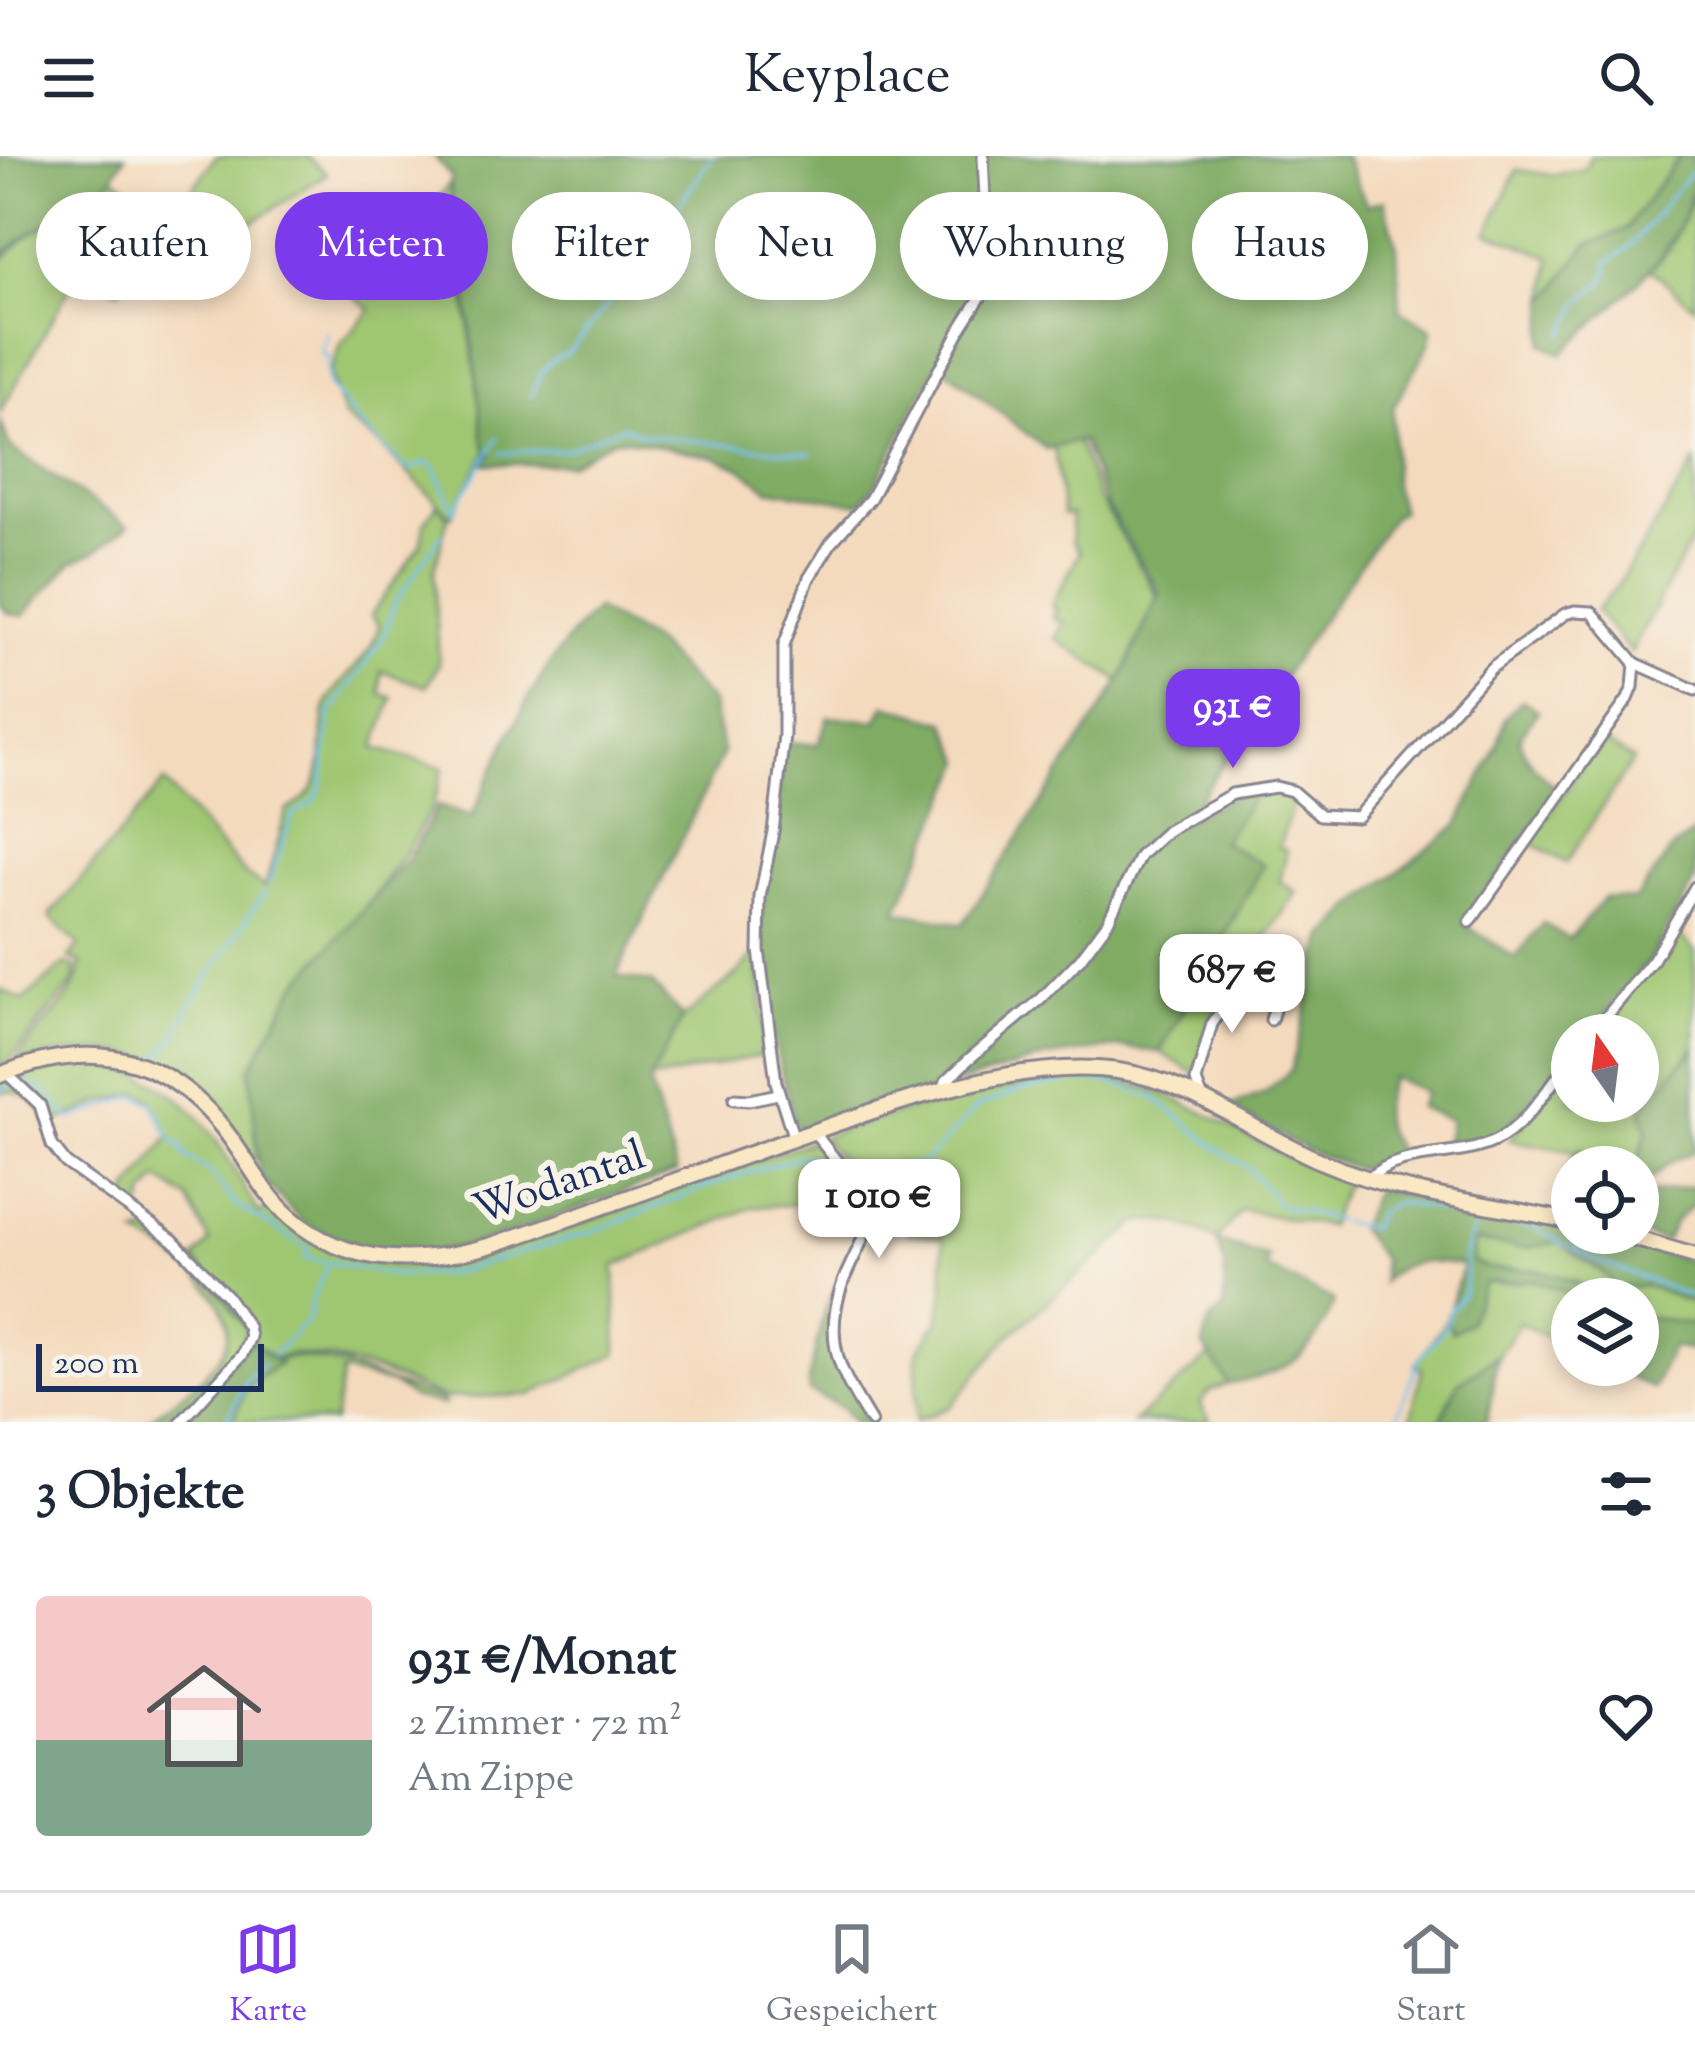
<!DOCTYPE html>
<html lang="de">
<head>
<meta charset="utf-8">
<style>
  :root { --surface:#fff; --page:#f2f2f3; --text:#1f2937; --muted:#747a83; --line:#e0e1e3; --accent:#7c3aed }
  body { margin:0; font-family:"Sorts Mill Goudy",serif; background:var(--page); color:var(--text); height:100vh; display:flex; flex-direction:column; font-size:45px; white-space:nowrap }
  * { box-sizing:border-box; margin:0 }
  p { font-size:39px; color:var(--muted) }
  .icon { flex:none; width:66px; height:66px; fill:none; stroke:currentColor; stroke-width:2; stroke-linecap:round; stroke-linejoin:round }
  .map { position:relative; height:1266px; overflow:hidden }
  .side { display:flex; flex-direction:column; background:var(--surface); flex:1 }
  .side>* { flex:none }
  .top-card { position:absolute; left:36px; top:36px; width:1623px; height:108px; display:flex; gap:24px }
  .needle { width:78px; rotate:346deg }
  .fabs { position:absolute; left:1551px; top:858px; display:grid; gap:24px }
  .fabs a { display:grid; place-items:center; width:108px; height:108px; border-radius:50%; background:var(--surface); box-shadow:0 6px 18px #0003; font-size:60px }
  .scale { position:absolute; left:36px; bottom:30px; width:228px; box-sizing:border-box; padding-left:12px; border:6px solid #1b2f5e; border-top:0; font-size:33px; line-height:42px; white-space:nowrap; color:#1b2f5e; -webkit-text-stroke:9px #f7f3e8; paint-order:stroke }
  .price { position:absolute; translate:-50% -102px; padding:0 27px; border-radius:24px; background:#fff; color:#222; font-size:39px; line-height:78px; filter:drop-shadow(0 3px 6px #0008) }
  .price::after { content:''; position:absolute; left:50%; top:72px; width:36px; height:27px; margin-left:-18px; background:inherit; clip-path:polygon(0 0,100% 0,50% 100%) }
  .price.selected { background:var(--accent); color:#fff }
  ul { padding:0; list-style:none }
  li { display:flex; align-items:center; gap:36px; height:300px; padding:0 36px }
  li+li { border-top:3px solid var(--line) }
  li span { display:grid; place-items:center; flex:none; width:336px; height:240px; border-radius:12px; color:#555 }
  li>.icon { margin-inline-start:auto }
  span .icon { width:144px; height:144px; fill:#fffc; stroke-width:1 }
  li b { font-size:51px }
  h2 { display:flex; justify-content:space-between; align-items:center; height:144px; padding:0 36px; font-size:51px }
  .pill { padding:0 42px; border-radius:54px; background:var(--surface); box-shadow:0 6px 18px #0003; font-size:42px; line-height:108px }
  .pill.selected { background:var(--accent); color:#fff }
  header { display:flex; justify-content:space-between; align-items:center; height:156px; padding:0 36px; background:var(--surface); font-size:54px; font-weight:600 }
  .tab-bar { display:flex; justify-content:space-around; align-items:center; height:168px; border-top:3px solid var(--line); background:var(--surface); font-size:33px; color:var(--muted) }
  .tab-bar a { display:grid; justify-items:center; gap:6px }
  .tab-bar .selected { color:var(--accent) }
  .map>svg:first-child { display:block }
  .green { fill:#9fc671; stroke:#5d7a68; stroke-width:3 }
  .forest { fill:#7fab63; stroke:#4d6d60; stroke-width:3 }
  .lines { fill:none; stroke-linecap:round; stroke-linejoin:round }
  .stream { stroke:#75c1ef; stroke-width:3 }
  .street-casing { stroke:#88848e; stroke-width:15 }
  .secondary-casing { stroke:#88848e; stroke-width:20 }
  .street { stroke:#fff; stroke-width:9 }
  .secondary { stroke:#fae7c3; stroke-width:14 }
  .labels { text-anchor:middle; dominant-baseline:central; stroke-width:12; stroke-linejoin:round; paint-order:stroke }
  .street-label { font-size:42px; fill:#1b2f5e; stroke:#f7f3e8 }
</style>
</head>
<body>
<header><svg class="icon" aria-label="menu" viewBox="0 0 24 24"><path d="M4 6h16M4 12h16M4 18h16"/></svg>Keyplace<svg class="icon" aria-label="search" viewBox="0 0 24 24"><circle cx="10" cy="10" r="6"/><path d="M15 15l6 6"/></svg></header>
<div class="map">
<svg width="1695" height="1266" viewBox="0 0 1695 1266">
  <rect width="100%" height="100%" fill="#f7f3e8"/>
  <filter id="ink" filterUnits="userSpaceOnUse"><feTurbulence type="fractalNoise" baseFrequency=".00833" numOctaves="2"/><feDisplacementMap in="SourceGraphic" scale="24" xChannelSelector="R" yChannelSelector="G"/><feConvolveMatrix kernelMatrix="1 2 1 2 8 2 1 2 1" color-interpolation-filters="sRGB"/></filter>
  <filter id="wash" filterUnits="userSpaceOnUse"><feTurbulence type="fractalNoise" baseFrequency=".004" numOctaves="4" result="noise"/><feDisplacementMap in="SourceGraphic" scale="48" xChannelSelector="R" yChannelSelector="G"/><feGaussianBlur stdDeviation="2.7" result="paint"/><feColorMatrix in="noise" values="0 0 0 0 0 0 0 0 0 0 0 0 0 0 0 0 0 1.4 0 .05"/><feComposite in="paint" operator="in"/></filter>
  <g filter="url(#wash)">
    <rect width="100%" height="100%" fill="#f4dabd"/>
    <g class="green">
      <polygon points="216,0 307,0 327,18 242,73 185,43"/>
      <polygon points="1590,0 1680,0 1641,57 1626,73 1586,90 1547,145 1551,101 1488,76 1517,14 1554,19 1585,13"/>
      <polygon points="113,20 171,62 119,135 80,113 0,257 0,106 29,79 104,34"/>
      <polygon points="449,28 487,296 451,360 378,287 344,261 329,219 340,189 371,154 334,126 374,77 402,93"/>
      <polygon points="1695,36 1695,151 1650,113 1670,93"/>
      <polygon points="1077,285 1099,343 1158,440 1120,525 1055,483 1064,467 1053,460 1057,454 1051,450 1080,396 1072,386 1071,359 1063,359 1054,291"/>
      <polygon points="1695,306 1695,378 1631,497 1596,455 1617,430"/>
      <path d="M 437,348 L 448,361 L 434,416 L 439,507 L 427,531 L 381,515 L 381,538 L 393,542 L 375,592 L 443,612 L 433,650 L 402,702 L 351,771 L 296,829 L 250,913 L 259,1003 L 251,1002 C 182,902 137,879 16,906 C 34,873 79,844 81,807 L 69,802 L 79,789 L 49,761 L 164,626 L 245,718 L 265,731 L 287,654 C 333,631 317,596 325,555 C 329,529 372,507 379,469 L 371,459 L 421,388 L 424,368 Z"/>
      <polygon points="1601,584 1633,604 1566,707 1530,686"/>
      <polygon points="1257,634 1287,635 1295,641 1279,691 1287,694 1280,726 1297,736 1219,849 1209,868 1196,918 1160,896 1263,710 1222,686"/>
      <polygon points="1675,774 1695,795 1695,892 1641,953 1647,975 1637,1007 1509,984 1572,907 1572,945 1638,945 1638,879 1595,879"/>
      <polygon points="757,796 766,898 649,925 683,862 737,818"/>
      <polygon points="65,808 76,812 74,826 8,906 0,909 0,833 23,845"/>
      <path d="M 86,908 C 180,911 219,982 258,1057 L 269,1054 C 339,1110 390,1118 477,1102 L 814,984 L 836,1004 L 861,1044 L 752,1051 L 615,1110 L 617,1198 L 530,1239 L 443,1242 L 378,1215 L 332,1203 L 291,1198 L 274,1203 L 252,1186 L 252,1176 L 195,1103 L 210,1086 L 188,1043 L 159,1023 L 146,1038 L 141,1053 L 124,1043 L 170,980 L 151,943 L 139,937 L 102,946 L 48,970 C 42,948 22,931 0,937 L 0,927 L 51,911 Z"/>
      <path d="M 1087,921 C 1161,924 1221,968 1286,1000 C 1306,1009 1327,1016 1347,1024 L 1328,1070 L 1242,1054 L 1216,1084 C 1189,1068 1169,1063 1138,1066 L 1008,1181 L 950,1251 L 916,1265 L 917,1197 L 938,1165 L 944,1138 L 943,1081 L 909,1077 L 895,1029 L 865,1036 L 850,1012 L 823,984 L 824,980 C 911,951 996,929 1087,921 Z"/>
      <path d="M 156,1072 L 201,1112 L 246,1172 L 244,1192 L 211,1228 L 203,1221 C 210,1211 221,1201 225,1190 C 241,1143 172,1095 137,1080 Z"/>
      <path d="M 1473,1085 L 1525,1091 L 1562,1086 C 1579,1106 1602,1109 1616,1132 L 1645,1129 L 1695,1148 L 1695,1169 L 1644,1161 L 1638,1177 L 1638,1143 L 1608,1143 L 1574,1125 L 1536,1114 L 1488,1115 L 1472,1106 Z"/>
      <polygon points="1534,1124 1585,1143 1572,1143 1572,1193 1519,1167 1499,1198 1458,1227 1440,1266 1410,1265 1422,1213 1415,1209 1446,1164 1452,1175 1468,1167 1484,1127"/>
      <polygon points="1211,1199 1229,1228 1210,1235 1200,1248 1210,1264 1208,1266 1133,1266"/>
      <path d="M 292,1201 C 350,1204 390,1231 443,1244 L 445,1249 L 413,1242 L 390,1227 L 342,1216 L 334,1266 L 232,1266 L 246,1231 L 279,1208 L 276,1205 Z"/>
    </g>
    <g class="forest">
      <polygon points="0,0 125,0 104,34 20,84 0,101"/>
      <path d="M 434,0 L 1344,0 L 1367,49 L 1384,44 L 1397,92 L 1400,154 L 1432,174 L 1430,186 L 1393,252 L 1393,329 L 1401,355 L 1393,360 L 1183,666 L 1233,640 L 1257,635 L 1222,686 L 1263,709 L 1160,896 L 1120,891 L 1047,901 L 798,975 C 780,921 757,819 760,763 C 764,704 778,644 786,586 L 818,589 L 828,561 L 877,565 L 885,549 L 946,566 L 964,605 L 897,755 L 963,768 L 1120,525 L 1160,437 L 1107,351 L 1082,284 L 1046,293 L 938,207 L 876,328 L 860,348 L 768,333 L 741,312 L 715,301 L 625,283 L 614,283 L 569,308 L 484,308 L 491,298 L 487,297 L 483,281 L 464,114 L 451,45 L 451,21 Z"/>
      <path d="M 1680,0 L 1695,0 C 1695,95 1623,135 1562,198 L 1543,188 L 1547,145 L 1586,90 L 1626,73 Z"/>
      <polygon points="0,263 10,291 128,370 96,395 71,407 23,460 8,457 0,449"/>
      <path d="M 596,453 L 655,487 L 712,547 L 723,597 L 616,820 L 652,827 L 683,862 L 649,926 L 677,1016 L 506,1079 L 442,1096 L 388,1098 L 343,1086 L 303,1067 L 259,1019 L 250,913 L 296,829 L 408,703 L 438,650 L 471,661 C 506,587 536,510 596,453 Z"/>
      <path d="M 1522,544 L 1538,555 L 1519,582 C 1522,600 1545,625 1560,634 L 1464,767 L 1515,802 L 1543,767 L 1569,783 L 1604,742 L 1635,744 L 1672,693 L 1695,676 L 1695,725 L 1651,802 L 1587,879 L 1572,879 L 1572,897 L 1500,979 L 1468,988 L 1446,985 L 1450,964 L 1418,951 L 1425,936 L 1391,921 C 1378,959 1378,967 1402,1000 L 1357,1013 L 1311,996 L 1228,951 L 1265,937 L 1291,914 L 1324,782 L 1353,751 L 1458,669 L 1498,588 L 1505,562 Z"/>
      <polygon points="1695,892 1695,995 1669,1007 1638,1034 1638,1011 1572,1011 1572,1023 1563,1020 1578,993 1637,1007 1647,976 1641,953"/>
      <polygon points="1695,1030 1695,1047 1674,1066 1665,1085 1638,1077 1638,1036 1642,1039"/>
      <path d="M 1376,1032 L 1572,1073 L 1572,1077 L 1599,1079 L 1695,1106 L 1695,1148 L 1645,1129 L 1616,1132 C 1602,1108 1579,1106 1561,1086 L 1525,1092 L 1474,1085 L 1473,1106 C 1494,1118 1508,1111 1532,1114 C 1559,1117 1584,1129 1608,1143 L 1585,1143 L 1534,1124 L 1484,1127 L 1468,1167 L 1452,1176 L 1446,1164 L 1463,1109 C 1431,1105 1405,1100 1382,1126 L 1382,1103 L 1359,1073 Z"/>
      <path d="M 1216,1085 L 1269,1102 L 1265,1111 L 1334,1145 C 1311,1204 1288,1216 1229,1228 L 1203,1189 L 1210,1164 L 1224,1152 L 1225,1109 Z"/>
      <path d="M 840,1128 C 823,1195 837,1208 869,1266 L 854,1266 L 842,1252 L 809,1235 L 808,1224 C 816,1199 822,1143 840,1128 Z"/>
      <polygon points="1644,1161 1695,1169 1695,1195 1672,1191 1653,1233 1623,1218 1626,1209 1638,1209 1638,1177"/>
      <polygon points="246,1182 280,1208 246,1231 232,1266 146,1266 203,1221 212,1227 244,1192"/>
      <path d="M 1499,1198 C 1491,1221 1493,1243 1486,1266 L 1440,1266 L 1458,1227 Z"/>
    </g>
    <g class="lines">
      <g class="stream">
        <polyline points="328,177 321,198 328,200 328,229 361,270 408,314 426,307 433,309 454,354"/>
        <path d="M 1563,180 L 1581,145 L 1601,129 L 1609,115 L 1606,108 C 1645,84 1662,44 1695,14"/>
        <polyline points="531,240 541,216 554,203 569,196 607,150 713,0"/>
        <polyline points="501,297 565,294 623,270 644,279 811,298"/>
        <polyline points="454,354 498,282"/>
        <polyline points="269,727 292,660 315,645 322,628 330,557 371,500 385,478 394,448 442,378"/>
        <polyline points="156,903 172,887 192,846 265,735"/>
        <polyline points="24,925 44,935 70,963 135,940 153,947 175,988 181,989 184,999 212,1018 236,1049 308,1092 305,1102 394,1119 449,1118 593,1075 716,1027 805,999 835,1010"/>
        <polyline points="0,935 11,929"/>
        <polyline points="855,1017 896,1018 925,1005 977,951 1021,934 1076,924 1109,926 1154,941 1217,992 1247,1011 1279,1049 1336,1064"/>
        <polyline points="1341,1066 1371,1072 1379,1056 1396,1046 1471,1061"/>
        <polyline points="1576,1092 1589,1083"/>
        <polyline points="273,1199 309,1162 312,1144 327,1111"/>
        <polyline points="227,1266 246,1225 263,1208"/>
        <path d="M 1395,1266 L 1419,1203 L 1446,1169 L 1451,1151 C 1470,1137 1465,1124 1465,1103 C 1465,1091 1474,1074 1478,1062 L 1532,1071 L 1590,1102 L 1695,1142"/>
      </g>
    </g>
  </g>
  <g filter="url(#ink)">
    <g class="lines">
      <defs>
        <g id="street">
          <polyline points="1470,766 1628,543 1633,531 1635,507"/>
          <polyline points="1591,879 1653,804 1695,731"/>
          <polyline points="5,916 40,949 52,989 66,1007 173,1084 227,1140 248,1171 250,1181 242,1199 181,1266"/>
          <polyline points="942,936 946,925 969,903 1041,843 1080,803 1107,767 1140,700 1167,675 1232,638 1276,631 1292,635 1320,659 1357,661 1491,512 1565,458 1575,455 1592,456 1635,507 1695,534"/>
          <polyline points="734,943 749,944 778,938"/>
          <polyline points="1203,943 1196,925 1212,868 1261,796 1280,834 1271,864"/>
          <path d="M 814,975 C 834,1007 862,1025 869,1065 C 863,1087 851,1105 843,1126 C 822,1185 840,1216 871,1266"/>
          <polyline points="794,983 776,926 759,794 760,741 773,676 784,579 784,489 809,422 831,387 870,343 962,170 989,128 983,0"/>
          <path d="M 1369,1022 C 1404,991 1454,1005 1495,985 C 1526,971 1550,928 1572,902"/>
        </g>
        <g id="secondary">
          <path d="M 0,919 C 88,883 163,896 223,972 C 246,1001 262,1036 290,1061 C 349,1112 422,1109 492,1089 C 587,1057 680,1023 775,989 C 873,955 1014,900 1118,915 C 1195,926 1255,978 1325,1007 C 1402,1040 1491,1047 1572,1066"/>
          <polyline points="1616,1077 1695,1100"/>
        </g>
      </defs>
      <use href="#street" class="street-casing"/>
      <use href="#secondary" class="secondary-casing"/>
      <use href="#street" class="street"/>
      <use href="#secondary" class="secondary"/>
    </g>
  </g>
  <g class="labels">
    <g class="street-label">
      <text transform="translate(560 1029) rotate(-19)">Wodantal</text>
    </g>
  </g>
</svg>
<div class="fabs">
<a><svg class="needle" viewBox="-14 -14 28 28"><path d="M0-13l5 13h-10z" fill="#e53935"/><path d="M0 13l5-13h-10z" fill="#747a83"/></svg></a>
<a><svg class="icon" aria-label="locate" viewBox="0 0 24 24"><circle cx="12" cy="12" r="6"/><path d="M12 2v4M12 18v4M2 12h4M18 12h4"/></svg></a>
<a><svg class="icon" aria-label="layers" viewBox="0 0 24 24"><path d="M12 4l9 5-9 5-9-5zM3 14l9 5 9-5"/></svg></a>
</div>
<div class="scale">200 m</div>
<b class="price selected" style="left:1233px;top:615px">931 €</b>
<b class="price" style="left:1232px;top:880px">687 €</b>
<b class="price" style="left:879px;top:1105px">1 010 €</b>
<div class="top-card">
<a class="pill">Kaufen</a>
<a class="pill selected">Mieten</a>
<a class="pill">Filter</a>
<a class="pill">Neu</a>
<a class="pill">Wohnung</a>
<a class="pill">Haus</a>
</div>
</div>
<section class="side">
<h2>3 Objekte<svg class="icon" aria-label="filters" viewBox="0 0 24 24"><path d="M4 7h16M4 17h16"/><circle cx="9" cy="7" r="2"/><circle cx="15" cy="17" r="2"/></svg></h2>
<ul>
<li><span style="background:linear-gradient(#f6c9c9 60%,#7fa58c 0)"><svg class="icon" aria-label="home" viewBox="0 0 24 24"><path d="M3 11l9-7 9 7M6 9v11h12V9"/></svg></span><div><b>931 €/Monat</b><p>2 Zimmer · 72 m²</p><p>Am Zippe</p></div><svg class="icon" aria-label="heart" viewBox="0 0 24 24"><path d="M12 20l-8-8c-3-5 5-10 8-4 3-6 11-1 8 4z"/></svg></li>
</ul>
</section>
<nav class="tab-bar">
<a class="selected"><svg class="icon" aria-label="map" viewBox="0 0 24 24"><path d="M3 6l6-2 6 2 6-2v14l-6 2-6-2-6 2zM9 4v14M15 6v14"/></svg>Karte</a>
<a><svg class="icon" aria-label="saved" viewBox="0 0 24 24"><path d="M7 4h10v16l-5-4-5 4z"/></svg>Gespeichert</a>
<a><svg class="icon" aria-label="home" viewBox="0 0 24 24"><path d="M3 11l9-7 9 7M6 9v11h12V9"/></svg>Start</a>
</nav>
</body>
</html>
